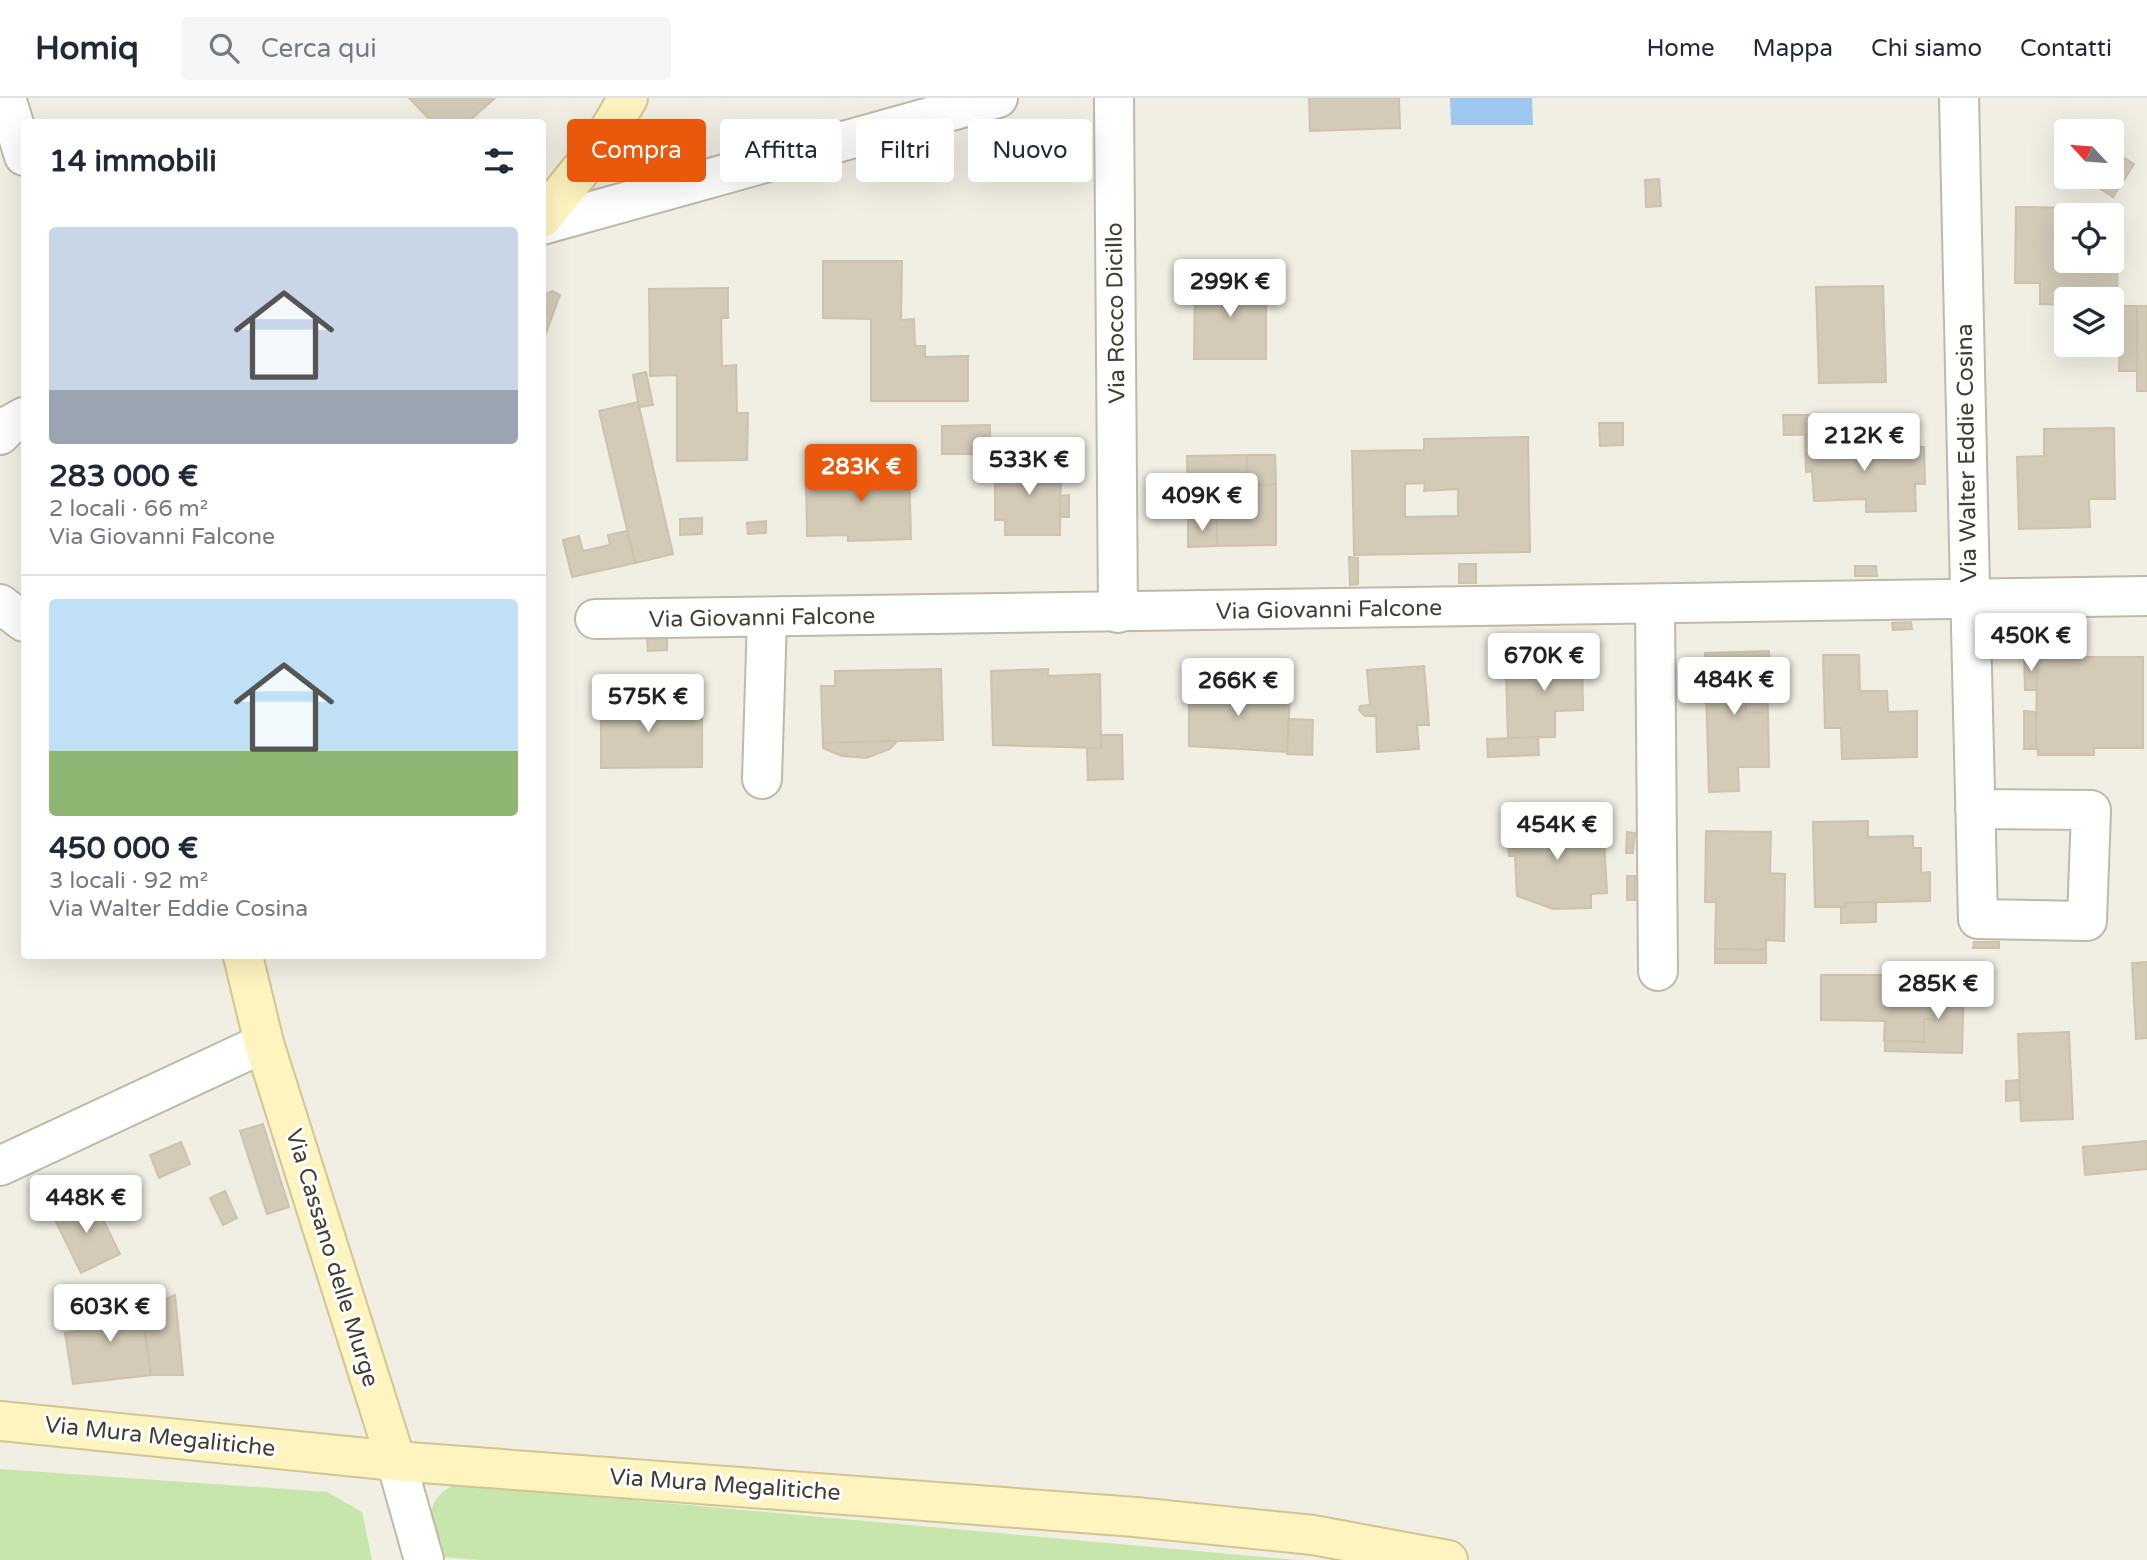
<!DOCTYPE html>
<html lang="it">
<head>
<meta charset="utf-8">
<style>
  :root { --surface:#fff; --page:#f6f6f7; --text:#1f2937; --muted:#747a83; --line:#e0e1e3; --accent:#ea580c }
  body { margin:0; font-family:"Varela Round",sans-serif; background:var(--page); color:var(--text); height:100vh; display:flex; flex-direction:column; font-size:26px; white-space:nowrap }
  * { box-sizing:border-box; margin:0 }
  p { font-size:23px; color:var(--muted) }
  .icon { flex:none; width:38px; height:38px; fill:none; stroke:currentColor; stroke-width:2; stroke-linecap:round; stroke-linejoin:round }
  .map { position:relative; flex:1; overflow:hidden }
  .details { position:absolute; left:21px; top:21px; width:525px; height:840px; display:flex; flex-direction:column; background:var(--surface); border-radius:7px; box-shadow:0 7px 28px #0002 }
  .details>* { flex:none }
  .top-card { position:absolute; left:567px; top:21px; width:665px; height:63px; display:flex; gap:14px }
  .needle { width:46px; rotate:296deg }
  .controls { position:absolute; left:2054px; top:21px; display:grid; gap:14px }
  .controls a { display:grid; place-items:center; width:70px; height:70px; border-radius:7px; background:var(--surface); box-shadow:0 7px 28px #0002; font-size:35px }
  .price { position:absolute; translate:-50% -60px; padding:0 16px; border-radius:7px; background:#fff; color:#222; font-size:23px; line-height:46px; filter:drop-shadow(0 2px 4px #0008) }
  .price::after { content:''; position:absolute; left:50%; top:42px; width:21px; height:16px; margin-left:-10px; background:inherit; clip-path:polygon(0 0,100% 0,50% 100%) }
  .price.on { background:var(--accent); color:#fff }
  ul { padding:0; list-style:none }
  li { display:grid; align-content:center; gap:14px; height:371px; padding:0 28px }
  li+li { border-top:2px solid var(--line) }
  li span { display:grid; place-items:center; height:217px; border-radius:7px; color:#555 }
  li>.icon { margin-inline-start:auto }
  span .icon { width:126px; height:126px; fill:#fffc; stroke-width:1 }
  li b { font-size:30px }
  h2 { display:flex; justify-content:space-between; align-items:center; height:84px; padding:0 28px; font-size:30px }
  .pill { padding:0 24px; border-radius:7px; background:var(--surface); box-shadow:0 7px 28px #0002; font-size:24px; line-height:63px }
  .pill.on { background:var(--accent); color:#fff }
  header { display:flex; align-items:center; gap:42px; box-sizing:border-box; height:98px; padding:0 35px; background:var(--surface); border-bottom:2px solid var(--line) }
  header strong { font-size:33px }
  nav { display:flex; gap:38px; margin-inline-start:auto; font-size:24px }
  .search { width:490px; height:63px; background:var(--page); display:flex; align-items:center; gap:18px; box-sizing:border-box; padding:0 24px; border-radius:7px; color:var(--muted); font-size:26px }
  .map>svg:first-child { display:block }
  .green { fill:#c7e6ab }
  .water { fill:#9ec8ef }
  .building { fill:#d3cab8; stroke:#cdc3ac; stroke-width:2; fill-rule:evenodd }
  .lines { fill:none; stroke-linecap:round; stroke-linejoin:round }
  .street-casing { stroke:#bfb9a8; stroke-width:42 }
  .secondary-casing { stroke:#d2c592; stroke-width:42 }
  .street { stroke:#fff; stroke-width:38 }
  .secondary { stroke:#fef4c0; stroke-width:38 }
  .labels { text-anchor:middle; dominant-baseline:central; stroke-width:6; stroke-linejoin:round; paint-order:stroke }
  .street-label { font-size:23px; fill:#433e33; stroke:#fff }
</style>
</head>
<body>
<header>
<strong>Homiq</strong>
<div class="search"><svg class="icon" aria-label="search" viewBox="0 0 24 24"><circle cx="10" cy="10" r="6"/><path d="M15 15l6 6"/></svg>Cerca qui</div>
<nav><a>Home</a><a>Mappa</a><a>Chi siamo</a><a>Contatti</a></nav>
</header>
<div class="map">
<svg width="2147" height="1462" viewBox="0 0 2147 1462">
  <rect width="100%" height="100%" fill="#f1eee3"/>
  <g class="green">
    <polygon points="0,1371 327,1394 362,1414 372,1462 0,1462"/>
    <path d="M 455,1386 L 1297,1462 L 479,1462 L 441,1459 C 433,1425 419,1406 455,1386 Z"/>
  </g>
  <polygon class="water" points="1450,0 1532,0 1533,27 1451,27"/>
  <g class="building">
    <polygon points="409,0 495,0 468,24 432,24"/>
    <polygon points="1309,0 1399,0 1400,30 1310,33"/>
    <polygon points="2112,52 2134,66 2113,99 2084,80 2112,79"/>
    <polygon points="1659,81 1661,108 1646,109 1645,82"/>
    <polygon points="2016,109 2085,110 2085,117 2067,117 2067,163 2112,163 2112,143 2118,143 2117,208 2112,208 2112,201 2067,201 2067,207 2040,206 2040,185 2015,185"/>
    <polygon points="823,163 902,163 901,222 914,221 915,248 925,248 925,259 968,258 968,303 871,303 871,221 823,220"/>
    <polygon points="1226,165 1240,170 1256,170 1256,180 1199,180 1199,169 1218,169"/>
    <polygon points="1195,180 1266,180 1266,261 1194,261"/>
    <polygon points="1883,188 1886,284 1819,285 1816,189"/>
    <polygon points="728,190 728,220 721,220 722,268 736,267 737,315 748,315 747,362 677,363 677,277 650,278 649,191"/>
    <polygon points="552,193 560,197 546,235 542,233 542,198"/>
    <polygon points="2120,208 2137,208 2137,273 2119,273"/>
    <rect x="2137" y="208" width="10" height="85"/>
    <polygon points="646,274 653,307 639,309 633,277"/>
    <polygon points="638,304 673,456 635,465 599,313"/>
    <polygon points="1783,317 1838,317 1838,336 1784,337"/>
    <polygon points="1599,325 1623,325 1623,347 1600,348"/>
    <polygon points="990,327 990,356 942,356 942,328"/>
    <polygon points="2114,330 2115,401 2089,401 2090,429 2019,431 2017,359 2044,358 2044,331"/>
    <polygon points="1846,335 1846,341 1865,340 1865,355 1884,354 1884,350 1924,349 1925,386 1915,386 1916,413 1866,414 1866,401 1814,403 1812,373 1806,374 1805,337"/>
    <path d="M 1528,339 L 1530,454 L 1354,457 L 1352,353 L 1424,352 L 1424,341 ZM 1425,385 L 1424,393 L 1458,391 L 1458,418 L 1405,419 L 1405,386 Z"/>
    <polygon points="1247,357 1275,357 1276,386 1246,387"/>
    <polygon points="1247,357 1246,387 1276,386 1276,447 1217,448 1217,421 1188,421 1187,358"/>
    <polygon points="995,362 1061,363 1060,437 1005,437 1005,422 995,422"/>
    <polygon points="909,366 911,441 848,443 848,437 807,438 806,380 849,379 849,368"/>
    <polygon points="1069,397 1069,419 1060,419 1060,398"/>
    <polygon points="702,420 702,436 680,437 680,421"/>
    <polygon points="1188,421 1217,421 1217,448 1188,449"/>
    <polygon points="766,423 766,435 748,436 747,425"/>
    <polygon points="627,433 635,465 572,479 563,442 579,438 583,453 610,447 608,437"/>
    <polygon points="1349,459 1358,460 1358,486 1350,487"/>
    <rect x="1459" y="466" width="17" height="19"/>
    <polygon points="1855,468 1876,468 1877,478 1855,478"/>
    <polygon points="1911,524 1912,531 1893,532 1892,525"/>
    <polygon points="667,540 667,552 648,553 647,541"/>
    <polygon points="1582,552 1583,612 1555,613 1555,639 1508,640 1506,575 1531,574 1530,554"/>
    <polygon points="1769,553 1770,583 1745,584 1746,615 1768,614 1769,669 1738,669 1739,693 1709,694 1705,555"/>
    <polygon points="1823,557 1859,557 1860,593 1887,593 1888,614 1917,613 1917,659 1842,661 1841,630 1825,630"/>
    <polygon points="2024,559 2037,559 2037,592 2025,592"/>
    <polygon points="2037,559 2143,559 2143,650 2094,650 2094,657 2038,657 2038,651 2036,651"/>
    <polygon points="1424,568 1429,627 1417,627 1419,651 1377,654 1376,618 1365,618 1359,612 1360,608 1370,607 1367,572"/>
    <polygon points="941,571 943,642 823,645 821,588 835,588 835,573"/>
    <polygon points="1048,571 1048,578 1100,576 1101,650 993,647 991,573"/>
    <polygon points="1241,578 1255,578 1258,582 1257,595 1290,598 1287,654 1189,648 1189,588 1241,588"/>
    <polygon points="1767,583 1768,614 1746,615 1745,584"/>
    <polygon points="644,597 644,602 667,602 666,614 702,614 702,669 601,670 601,598"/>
    <polygon points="2024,613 2036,614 2036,651 2024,651"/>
    <polygon points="1289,621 1313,622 1312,657 1287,656"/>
    <polygon points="1101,637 1122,637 1123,681 1088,682 1087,650 1101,650"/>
    <polygon points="1538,639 1539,657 1488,659 1487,641"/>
    <polygon points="897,643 890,651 866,660 842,658 823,650 823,645"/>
    <polygon points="1582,718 1583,740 1604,740 1607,795 1591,796 1591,810 1553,811 1517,798 1515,758 1509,758 1507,721"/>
    <polygon points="1868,723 1868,739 1913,738 1913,750 1921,750 1921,775 1930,774 1930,803 1845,805 1845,809 1815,809 1813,724"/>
    <polygon points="1706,733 1771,734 1770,775 1785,776 1784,843 1766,842 1766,852 1715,851 1716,804 1705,804"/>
    <polygon points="1627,734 1635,735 1633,755 1626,755"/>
    <rect x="1627" y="778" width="8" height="24"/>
    <polygon points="1876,804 1876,824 1841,825 1841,809 1845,809 1845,805"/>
    <polygon points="1974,844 1999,844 1999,850 1973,850"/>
    <polygon points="1715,851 1766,852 1766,865 1715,865"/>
    <polygon points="2147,864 2147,940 2136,941 2132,865"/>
    <polygon points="1821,877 1902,877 1902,891 1941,892 1940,922 1924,921 1924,944 1884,943 1885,923 1821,922"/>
    <polygon points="1902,883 1964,884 1962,955 1885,953 1885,943 1924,944 1924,921 1940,922 1941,892 1902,891"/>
    <polygon points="2069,934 2073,1021 2021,1023 2018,936"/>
    <polygon points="2019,982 2020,1002 2006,1003 2006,983"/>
    <polygon points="263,1026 289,1109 267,1116 240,1033"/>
    <polygon points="2147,1043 2147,1071 2085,1077 2083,1049"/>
    <polygon points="181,1044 190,1066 159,1080 150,1057"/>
    <polygon points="225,1093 237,1120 223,1127 210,1100"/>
    <polygon points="92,1099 120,1156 81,1175 53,1118"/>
    <polygon points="155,1188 161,1203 142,1211 139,1195"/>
    <polygon points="139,1195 151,1277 73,1286 65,1235 79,1233 78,1223"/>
    <polygon points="175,1197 183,1277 151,1277 142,1211"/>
  </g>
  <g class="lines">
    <defs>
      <g id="street">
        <polyline points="6,0 24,58"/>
        <polyline points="1114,0 1118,515"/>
        <path d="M 1959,0 C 1965,274 1971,547 1978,821 L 2087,823 L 2091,712 L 1975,711"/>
        <polyline points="542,127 998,0"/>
        <polyline points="0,337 11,326 24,319"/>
        <polyline points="0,506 24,524"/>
        <polyline points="1655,507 1658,873"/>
        <polyline points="595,521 2147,498"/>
        <polyline points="762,681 767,520"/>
        <polyline points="0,1068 264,945"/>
        <polyline points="396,1363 424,1462"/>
      </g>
      <g id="secondary">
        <polyline points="542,120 599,49 628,0"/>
        <polyline points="243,858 264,945 396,1363"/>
        <polyline points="0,1323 396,1363 1135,1419 1313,1437 1448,1462"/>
      </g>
    </defs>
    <use href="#street" class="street-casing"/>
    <use href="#secondary" class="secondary-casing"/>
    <use href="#street" class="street"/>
    <use href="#secondary" class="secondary"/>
  </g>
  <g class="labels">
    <g class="street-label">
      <text transform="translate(1116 215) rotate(-91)">Via Rocco Dicillo</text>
      <text transform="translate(1967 355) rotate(-91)">Via Walter Eddie Cosina</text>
      <text transform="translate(1329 512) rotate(-1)">Via Giovanni Falcone</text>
      <text transform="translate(762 520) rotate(-1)">Via Giovanni Falcone</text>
      <text transform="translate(332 1160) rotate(73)">Via Cassano delle Murge</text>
      <text transform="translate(160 1339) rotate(6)">Via Mura Megalitiche</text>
      <text transform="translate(725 1387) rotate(4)">Via Mura Megalitiche</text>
    </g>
  </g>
</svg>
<div class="controls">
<a><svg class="needle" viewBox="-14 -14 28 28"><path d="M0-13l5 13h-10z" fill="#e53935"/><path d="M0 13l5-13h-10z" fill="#747a83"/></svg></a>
<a><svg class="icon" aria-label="locate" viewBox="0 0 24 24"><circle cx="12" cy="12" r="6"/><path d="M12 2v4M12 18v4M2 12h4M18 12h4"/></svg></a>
<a><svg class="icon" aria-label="layers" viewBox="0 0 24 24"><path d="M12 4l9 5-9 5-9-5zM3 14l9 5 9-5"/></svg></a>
</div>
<b class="price" style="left:1230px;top:221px">299K €</b>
<b class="price" style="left:1864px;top:375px">212K €</b>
<b class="price" style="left:1029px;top:399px">533K €</b>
<b class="price on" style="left:861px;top:406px">283K €</b>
<b class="price" style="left:1202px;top:435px">409K €</b>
<b class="price" style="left:2031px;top:575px">450K €</b>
<b class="price" style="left:1544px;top:595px">670K €</b>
<b class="price" style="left:1734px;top:619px">484K €</b>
<b class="price" style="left:1238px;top:620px">266K €</b>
<b class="price" style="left:648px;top:636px">575K €</b>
<b class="price" style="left:1557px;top:764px">454K €</b>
<b class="price" style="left:1938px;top:923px">285K €</b>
<b class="price" style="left:86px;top:1137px">448K €</b>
<b class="price" style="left:110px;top:1246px">603K €</b>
<div class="top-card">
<a class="pill on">Compra</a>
<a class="pill">Affitta</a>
<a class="pill">Filtri</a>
<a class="pill">Nuovo</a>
</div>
<section class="details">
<h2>14 immobili<svg class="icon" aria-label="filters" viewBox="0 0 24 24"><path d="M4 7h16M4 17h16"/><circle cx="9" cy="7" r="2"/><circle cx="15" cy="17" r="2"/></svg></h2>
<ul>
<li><span style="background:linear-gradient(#c9d6e8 75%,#9aa5b1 0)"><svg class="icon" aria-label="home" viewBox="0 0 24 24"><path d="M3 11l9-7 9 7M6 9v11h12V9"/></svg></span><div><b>283 000 €</b><p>2 locali · 66 m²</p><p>Via Giovanni Falcone</p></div></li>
<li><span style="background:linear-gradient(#bfe0f5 70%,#8fb573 0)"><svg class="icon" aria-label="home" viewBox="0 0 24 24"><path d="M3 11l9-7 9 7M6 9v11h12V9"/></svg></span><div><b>450 000 €</b><p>3 locali · 92 m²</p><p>Via Walter Eddie Cosina</p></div></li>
</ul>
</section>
</div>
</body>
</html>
